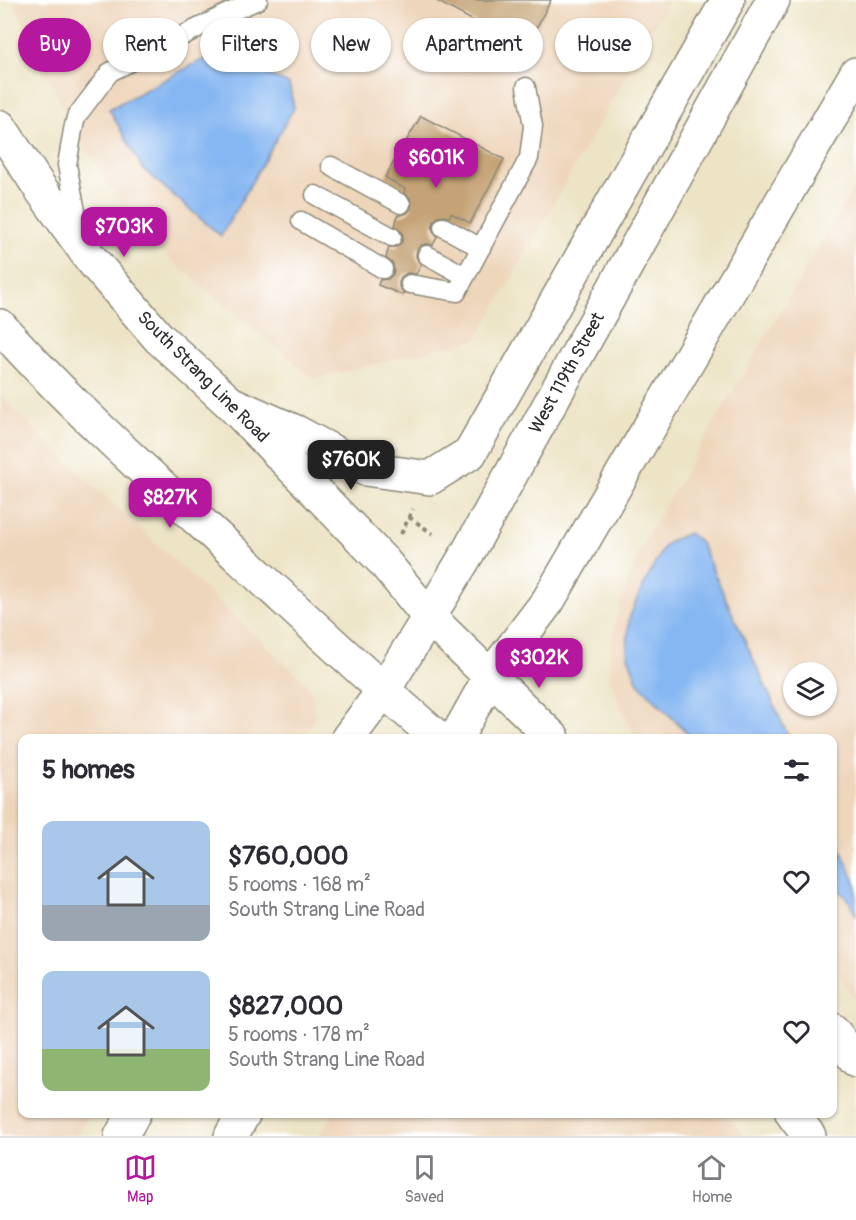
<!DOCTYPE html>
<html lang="en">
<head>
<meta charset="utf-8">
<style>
  :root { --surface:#fff; --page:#f2f2f3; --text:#2b2b33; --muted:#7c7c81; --line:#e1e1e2; --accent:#b5179e }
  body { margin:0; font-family:Pangolin,sans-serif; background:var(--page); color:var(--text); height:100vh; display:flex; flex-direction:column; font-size:22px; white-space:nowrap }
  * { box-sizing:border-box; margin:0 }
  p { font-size:20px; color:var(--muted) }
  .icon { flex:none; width:33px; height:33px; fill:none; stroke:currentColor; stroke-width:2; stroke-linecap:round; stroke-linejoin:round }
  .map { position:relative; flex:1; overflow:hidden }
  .drawer { position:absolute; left:18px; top:734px; width:819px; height:384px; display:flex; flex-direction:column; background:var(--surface); border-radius:12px; box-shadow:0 2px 4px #0004 }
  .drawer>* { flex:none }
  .guide { position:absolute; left:18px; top:18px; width:820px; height:54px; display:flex; gap:12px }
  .fabs { position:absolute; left:783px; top:662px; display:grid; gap:12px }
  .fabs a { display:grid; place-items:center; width:54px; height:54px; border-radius:50%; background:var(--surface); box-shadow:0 2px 4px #0004; font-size:30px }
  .price { position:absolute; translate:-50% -51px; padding:0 14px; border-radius:12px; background:var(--accent); color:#fff; font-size:20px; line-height:39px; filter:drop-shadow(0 2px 3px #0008) }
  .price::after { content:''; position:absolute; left:50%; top:36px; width:18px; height:14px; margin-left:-9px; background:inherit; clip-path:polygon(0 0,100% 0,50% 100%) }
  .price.active { background:#222; color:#fff }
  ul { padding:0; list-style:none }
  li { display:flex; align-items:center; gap:18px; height:150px; padding:0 24px }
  li span { display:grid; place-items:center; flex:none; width:168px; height:120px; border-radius:12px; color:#555 }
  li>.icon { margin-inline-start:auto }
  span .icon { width:72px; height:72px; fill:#fffc; stroke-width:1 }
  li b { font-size:26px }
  h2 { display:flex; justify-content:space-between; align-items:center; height:72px; padding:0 24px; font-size:26px }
  .pill { padding:0 21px; border-radius:27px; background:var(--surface); box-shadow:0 2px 4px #0004; font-size:21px; line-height:54px }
  .pill.active { background:var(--accent); color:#fff }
  .tab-bar { display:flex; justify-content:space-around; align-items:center; height:84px; border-top:2px solid var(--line); background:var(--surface); font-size:16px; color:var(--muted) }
  .tab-bar a { display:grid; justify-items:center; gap:3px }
  .tab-bar .active { color:var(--accent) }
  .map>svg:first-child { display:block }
  .built { fill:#eed6bb; fill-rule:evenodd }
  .water { fill:#87b7f2; stroke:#59718e; stroke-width:1.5 }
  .building { fill:#c5a376 }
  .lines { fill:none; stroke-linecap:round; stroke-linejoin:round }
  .lane-casing { stroke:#8c8878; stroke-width:21 }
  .secondary-casing { stroke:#8c8878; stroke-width:36 }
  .primary-casing { stroke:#8c8878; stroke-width:36 }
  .path { stroke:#8c8878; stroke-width:4; stroke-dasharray:4.5 4.5; stroke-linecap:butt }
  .lane { stroke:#fff; stroke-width:18 }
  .secondary { stroke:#fff; stroke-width:33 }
  .primary { stroke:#fff; stroke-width:33 }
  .labels { text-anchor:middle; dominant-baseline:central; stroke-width:4.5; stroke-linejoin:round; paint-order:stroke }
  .street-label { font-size:18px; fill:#2b2b2b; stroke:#fff }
</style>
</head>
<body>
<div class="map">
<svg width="856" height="1136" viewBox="0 0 856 1136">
  <rect width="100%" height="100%" fill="#fff"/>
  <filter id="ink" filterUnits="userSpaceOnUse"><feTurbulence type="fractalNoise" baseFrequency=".0167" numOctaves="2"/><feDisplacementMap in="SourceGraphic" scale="12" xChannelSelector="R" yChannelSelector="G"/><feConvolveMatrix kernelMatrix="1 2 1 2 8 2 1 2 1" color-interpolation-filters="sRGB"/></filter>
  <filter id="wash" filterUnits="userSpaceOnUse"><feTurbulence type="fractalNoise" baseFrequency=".008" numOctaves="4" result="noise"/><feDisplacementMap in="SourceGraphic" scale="24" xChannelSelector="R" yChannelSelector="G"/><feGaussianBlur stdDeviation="1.35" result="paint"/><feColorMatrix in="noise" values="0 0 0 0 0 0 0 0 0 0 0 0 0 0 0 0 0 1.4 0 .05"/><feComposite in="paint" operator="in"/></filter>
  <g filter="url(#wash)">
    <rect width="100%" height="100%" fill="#ede4c5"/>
    <g class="built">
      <polygon points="13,0 669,0 477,339 313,379 145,238 73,130"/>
      <path d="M 856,184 L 856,1002 L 833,967 L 832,738 L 636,738 L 620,706 L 610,678 L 610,648 L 617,614 L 632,569 L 647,536 ZM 794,672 L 826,672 L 826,705 L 794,705 Z"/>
      <polygon points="0,395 69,463 302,679 312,692 315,716 304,738 22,738 22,1113 90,1113 76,1136 0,1136"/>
      <polygon points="333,1113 723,1113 745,1136 319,1136"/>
    </g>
    <g class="water">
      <polygon points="219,51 289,84 294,108 221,236 143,169 109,109"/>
      <polygon points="689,533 700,542 789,738 692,738 638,683 627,653 629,619 637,599 663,548 670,541"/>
      <polygon points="833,832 856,884 856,916 850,902 833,883"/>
    </g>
    <g id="blocks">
      <g class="building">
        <polygon points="435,0 551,0 525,49"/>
        <polygon points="421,116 504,159 470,223 451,213 449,217 442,216 438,217 434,221 432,228 434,233 437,237 433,245 426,244 422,245 417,249 416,256 418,261 421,265 416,274 407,273 401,277 399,283 399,287 404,293 403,295 378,285 380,280 388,279 393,274 394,270 393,264 386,258 389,247 397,247 402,242 403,237 402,232 395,226 398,215 402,215 407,213 411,209 412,203 410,198 404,193 405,189 385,177"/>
      </g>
    </g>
  </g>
  <g filter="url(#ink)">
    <use href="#blocks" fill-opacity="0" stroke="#8c8878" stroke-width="1.5"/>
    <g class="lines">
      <defs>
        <g id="lane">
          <polyline points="331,166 401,204"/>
          <polyline points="315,195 392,237"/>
          <polyline points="301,221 383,269"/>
          <polyline points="443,227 481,248"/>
          <polyline points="80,232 67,165 73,130 76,117 110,72 228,13 258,0"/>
          <polyline points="427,255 465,276"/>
          <polyline points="410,284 457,292 529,158 533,126 526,87"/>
        </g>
        <g id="secondary">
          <polyline points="0,127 40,188 91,259 159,338 230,403 384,562 429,617 553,738"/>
          <path d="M 0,326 C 75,410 159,484 242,560 C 307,620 371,681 438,738"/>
          <polyline points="832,1030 856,1060"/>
          <polyline points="792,1113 809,1136"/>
        </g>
        <g id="primary">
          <polyline points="230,403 296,432 365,469 430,478 470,453 728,0"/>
          <polyline points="348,738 383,691 429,617 467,554 773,0"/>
          <polyline points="456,738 490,677 548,601 856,74"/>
          <polyline points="121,1136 134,1113"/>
          <polyline points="231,1136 244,1113"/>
        </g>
      </defs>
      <use href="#lane" class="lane-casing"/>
      <use href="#secondary" class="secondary-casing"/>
      <use href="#primary" class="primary-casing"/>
      <g class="path">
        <polyline points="409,517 433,534"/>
        <polyline points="401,534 413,509"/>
      </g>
      <use href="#lane" class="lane"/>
      <use href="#secondary" class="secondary"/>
      <use href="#primary" class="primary"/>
    </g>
  </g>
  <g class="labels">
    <g class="street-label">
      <text transform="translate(567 373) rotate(-61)">West 119th Street</text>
      <text transform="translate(203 377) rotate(45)">South Strang Line Road</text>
    </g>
  </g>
</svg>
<div class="fabs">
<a><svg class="icon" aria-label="layers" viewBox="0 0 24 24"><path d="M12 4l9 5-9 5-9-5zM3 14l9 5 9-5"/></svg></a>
</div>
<b class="price" style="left:436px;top:189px">$601K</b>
<b class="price" style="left:124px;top:258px">$703K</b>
<b class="price active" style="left:351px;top:491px">$760K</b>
<b class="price" style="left:170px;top:529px">$827K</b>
<b class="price" style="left:539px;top:689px">$302K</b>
<div class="guide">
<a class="pill active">Buy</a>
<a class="pill">Rent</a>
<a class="pill">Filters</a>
<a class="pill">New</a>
<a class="pill">Apartment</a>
<a class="pill">House</a>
</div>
<section class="drawer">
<h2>5 homes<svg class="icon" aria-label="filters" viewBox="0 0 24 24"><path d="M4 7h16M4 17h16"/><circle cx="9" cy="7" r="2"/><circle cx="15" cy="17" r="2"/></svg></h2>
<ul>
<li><span style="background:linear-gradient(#a9c7e8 70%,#9aa5b1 0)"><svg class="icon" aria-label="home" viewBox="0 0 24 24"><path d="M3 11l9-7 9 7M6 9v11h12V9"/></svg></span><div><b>$760,000</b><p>5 rooms · 168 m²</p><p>South Strang Line Road</p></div><svg class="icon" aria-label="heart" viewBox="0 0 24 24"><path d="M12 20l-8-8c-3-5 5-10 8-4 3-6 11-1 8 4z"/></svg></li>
<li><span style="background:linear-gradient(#a9c7e8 65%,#8fb573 0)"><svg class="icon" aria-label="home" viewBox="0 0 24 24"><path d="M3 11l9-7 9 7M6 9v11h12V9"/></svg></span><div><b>$827,000</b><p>5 rooms · 178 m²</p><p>South Strang Line Road</p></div><svg class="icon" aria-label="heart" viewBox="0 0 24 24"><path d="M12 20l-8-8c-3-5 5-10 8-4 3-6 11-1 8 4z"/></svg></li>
</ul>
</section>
</div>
<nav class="tab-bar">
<a class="active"><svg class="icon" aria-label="map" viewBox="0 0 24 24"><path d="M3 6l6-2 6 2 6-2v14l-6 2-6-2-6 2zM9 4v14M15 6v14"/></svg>Map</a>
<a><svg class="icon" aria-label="saved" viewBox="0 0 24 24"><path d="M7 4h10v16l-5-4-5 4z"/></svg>Saved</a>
<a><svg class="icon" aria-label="home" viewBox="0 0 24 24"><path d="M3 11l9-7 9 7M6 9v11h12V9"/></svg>Home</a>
</nav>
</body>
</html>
